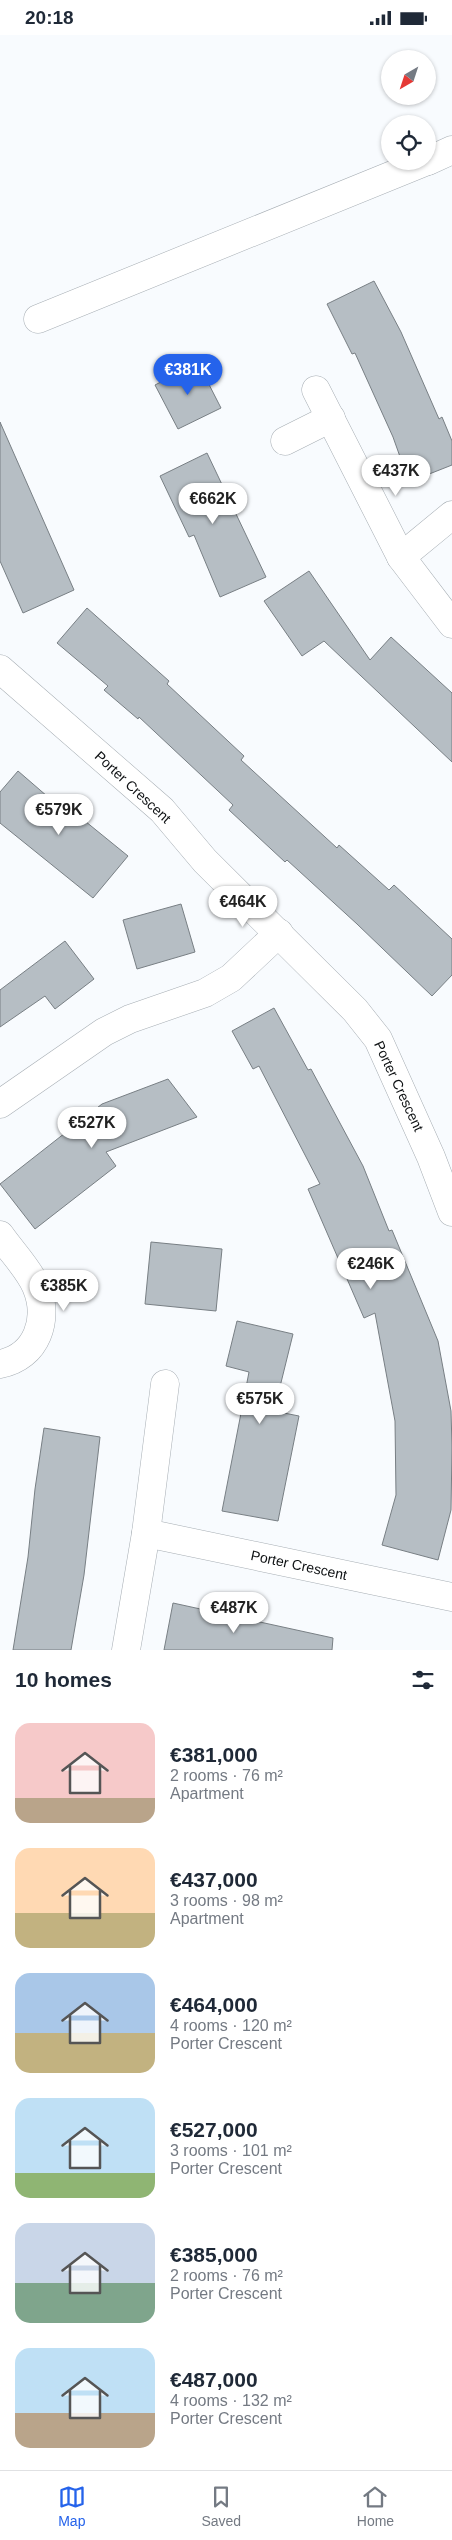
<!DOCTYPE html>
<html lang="en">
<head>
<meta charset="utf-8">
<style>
  :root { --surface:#fff; --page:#f6f6f7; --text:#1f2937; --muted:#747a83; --line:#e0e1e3; --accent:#2563eb }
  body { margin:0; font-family:Arial,sans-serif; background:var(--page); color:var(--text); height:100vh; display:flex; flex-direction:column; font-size:19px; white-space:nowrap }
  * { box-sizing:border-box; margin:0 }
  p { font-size:16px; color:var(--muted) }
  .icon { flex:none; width:28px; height:28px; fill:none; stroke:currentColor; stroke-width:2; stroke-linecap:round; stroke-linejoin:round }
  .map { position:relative; height:1615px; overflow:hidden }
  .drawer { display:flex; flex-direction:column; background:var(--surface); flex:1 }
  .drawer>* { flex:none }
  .needle { width:32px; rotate:219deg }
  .tools { position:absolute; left:381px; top:15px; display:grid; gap:10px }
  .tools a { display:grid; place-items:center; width:55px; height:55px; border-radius:50%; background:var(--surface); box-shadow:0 1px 4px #0004; font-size:25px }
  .price { position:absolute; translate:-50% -42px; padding:0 11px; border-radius:18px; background:#fff; color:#222; font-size:16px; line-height:32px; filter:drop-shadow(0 1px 2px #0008) }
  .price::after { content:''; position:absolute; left:50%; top:30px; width:15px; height:11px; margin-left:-8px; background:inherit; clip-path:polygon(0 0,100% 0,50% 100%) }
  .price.selected { background:var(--accent); color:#fff }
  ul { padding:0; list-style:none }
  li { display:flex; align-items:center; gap:15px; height:125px; padding:0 15px }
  li span { display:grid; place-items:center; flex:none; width:140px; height:100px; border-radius:15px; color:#555 }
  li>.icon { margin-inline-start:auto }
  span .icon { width:60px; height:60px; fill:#fffc; stroke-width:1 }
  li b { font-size:21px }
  h2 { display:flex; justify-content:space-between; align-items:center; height:60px; padding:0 15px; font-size:21px }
  .status { display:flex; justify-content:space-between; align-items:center; height:35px; padding:0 25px; background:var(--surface); direction:ltr }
  .status svg { height:14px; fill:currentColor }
  .tab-bar { display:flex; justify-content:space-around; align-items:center; height:70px; border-top:1px solid var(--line); background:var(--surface); font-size:14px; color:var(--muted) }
  .tab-bar a { display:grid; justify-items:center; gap:2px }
  .tab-bar .selected { color:var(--accent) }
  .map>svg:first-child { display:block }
  .building { fill:#b6bec4; stroke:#787f84 }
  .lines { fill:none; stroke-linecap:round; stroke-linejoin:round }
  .minor-casing { stroke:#a7aeb4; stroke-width:29 }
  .minor { stroke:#fff; stroke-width:28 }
  .labels { text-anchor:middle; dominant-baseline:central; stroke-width:4; stroke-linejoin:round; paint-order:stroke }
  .street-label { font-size:14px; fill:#0e1113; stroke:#fff }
</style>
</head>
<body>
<div class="status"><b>20:18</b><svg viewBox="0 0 49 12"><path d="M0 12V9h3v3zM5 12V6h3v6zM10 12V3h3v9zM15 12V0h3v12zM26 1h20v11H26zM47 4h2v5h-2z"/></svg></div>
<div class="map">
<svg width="452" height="1615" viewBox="0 0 452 1615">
  <rect width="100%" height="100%" fill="#f8fbfe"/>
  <g class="building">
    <polygon points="374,246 401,297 439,384 442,382 452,406 452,430 409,447 393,402 355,318 352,319 327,269"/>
    <polygon points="198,328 221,373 178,394 155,350"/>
    <polygon points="0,387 74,555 23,578 0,526"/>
    <polygon points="207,418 266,542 220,562 194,500 189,502 160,441"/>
    <polygon points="309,536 370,625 391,602 452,658 452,727 324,606 302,621 264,566"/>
    <polygon points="87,573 169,646 167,649 244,721 241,725 337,813 339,810 389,855 394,850 452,904 452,940 432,961 357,889 287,825 285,827 229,775 233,770 139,682 138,684 104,655 108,651 57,608"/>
    <polygon points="18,736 77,787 80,782 128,821 93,863 0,788 0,757"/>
    <polygon points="181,869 195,917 137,934 123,885"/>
    <polygon points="65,906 94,944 55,974 45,961 0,992 0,955"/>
    <polygon points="274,973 308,1035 311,1034 363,1131 389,1196 392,1195 438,1306 451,1376 452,1412 451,1475 438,1525 382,1510 396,1460 395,1386 375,1278 364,1283 308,1154 320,1149 259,1031 253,1034 232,996"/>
    <polygon points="168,1044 197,1082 106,1117 116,1131 35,1194 0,1149 102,1069"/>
    <polygon points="151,1207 222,1214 216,1276 145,1269"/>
    <polygon points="237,1286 293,1299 274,1376 299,1381 278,1486 222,1476 249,1337 226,1331"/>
    <polygon points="44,1393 100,1402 84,1540 71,1615 13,1615 28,1522 35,1454"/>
    <polygon points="173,1568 333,1603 332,1615 164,1615"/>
  </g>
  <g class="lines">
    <defs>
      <g id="minor">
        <polyline points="428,126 452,115"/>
        <polyline points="38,284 427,126"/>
        <polyline points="316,355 401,522 452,589"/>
        <polyline points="285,406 331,383"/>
        <polyline points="401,522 452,480"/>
        <polyline points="0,634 162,775 205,826 355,975 378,1004 431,1122 452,1177"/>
        <polyline points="0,1069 104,997 130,984 205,958 231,943 279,898"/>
        <path d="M 0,1200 C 11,1216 28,1233 36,1251 C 50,1284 37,1322 0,1329"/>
        <polyline points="146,1498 452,1562"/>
        <polyline points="126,1615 146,1498 165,1349"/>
      </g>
    </defs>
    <use href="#minor" class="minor-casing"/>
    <use href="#minor" class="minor"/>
  </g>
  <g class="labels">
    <g class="street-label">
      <text transform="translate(133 752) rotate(43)">Porter Crescent</text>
      <text transform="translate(399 1051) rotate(65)">Porter Crescent</text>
      <text transform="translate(299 1530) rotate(12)">Porter Crescent</text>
    </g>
  </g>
</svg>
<div class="tools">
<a><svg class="needle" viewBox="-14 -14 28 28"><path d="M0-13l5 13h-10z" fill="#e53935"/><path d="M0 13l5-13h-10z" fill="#747a83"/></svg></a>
<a><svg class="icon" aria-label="locate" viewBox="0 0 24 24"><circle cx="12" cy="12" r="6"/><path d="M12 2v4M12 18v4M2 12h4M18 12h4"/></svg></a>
</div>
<b class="price selected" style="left:188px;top:361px">€381K</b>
<b class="price" style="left:396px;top:462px">€437K</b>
<b class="price" style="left:213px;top:490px">€662K</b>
<b class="price" style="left:59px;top:801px">€579K</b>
<b class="price" style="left:243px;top:893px">€464K</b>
<b class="price" style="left:92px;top:1114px">€527K</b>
<b class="price" style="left:371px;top:1255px">€246K</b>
<b class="price" style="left:64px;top:1277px">€385K</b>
<b class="price" style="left:260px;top:1390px">€575K</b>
<b class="price" style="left:234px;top:1599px">€487K</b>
</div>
<section class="drawer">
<h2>10 homes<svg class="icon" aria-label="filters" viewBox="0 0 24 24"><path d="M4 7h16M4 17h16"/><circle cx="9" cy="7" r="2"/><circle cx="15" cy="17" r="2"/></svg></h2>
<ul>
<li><span style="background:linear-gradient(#f6c9c9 75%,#b9a48a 0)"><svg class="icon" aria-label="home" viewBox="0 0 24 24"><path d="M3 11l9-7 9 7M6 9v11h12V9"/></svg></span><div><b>€381,000</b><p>2 rooms · 76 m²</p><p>Apartment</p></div></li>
<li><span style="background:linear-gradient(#ffd9b3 65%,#c2b280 0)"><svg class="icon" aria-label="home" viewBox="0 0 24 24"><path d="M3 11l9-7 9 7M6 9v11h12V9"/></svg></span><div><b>€437,000</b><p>3 rooms · 98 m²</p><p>Apartment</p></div></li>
<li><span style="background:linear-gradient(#a9c7e8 60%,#c2b280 0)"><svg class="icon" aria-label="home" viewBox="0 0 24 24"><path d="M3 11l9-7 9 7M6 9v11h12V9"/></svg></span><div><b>€464,000</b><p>4 rooms · 120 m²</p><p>Porter Crescent</p></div></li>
<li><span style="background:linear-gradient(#bfe0f5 75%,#8fb573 0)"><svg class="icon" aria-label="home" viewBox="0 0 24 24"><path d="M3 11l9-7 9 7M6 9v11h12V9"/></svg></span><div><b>€527,000</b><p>3 rooms · 101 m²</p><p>Porter Crescent</p></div></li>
<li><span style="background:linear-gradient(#c9d6e8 60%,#7fa58c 0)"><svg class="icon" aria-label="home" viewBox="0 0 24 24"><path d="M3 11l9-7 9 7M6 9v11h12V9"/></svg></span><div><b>€385,000</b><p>2 rooms · 76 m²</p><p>Porter Crescent</p></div></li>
<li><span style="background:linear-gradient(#bfe0f5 65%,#b9a48a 0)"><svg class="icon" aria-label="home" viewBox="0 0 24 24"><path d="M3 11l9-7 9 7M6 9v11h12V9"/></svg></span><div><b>€487,000</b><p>4 rooms · 132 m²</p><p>Porter Crescent</p></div></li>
</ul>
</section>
<nav class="tab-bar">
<a class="selected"><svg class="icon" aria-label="map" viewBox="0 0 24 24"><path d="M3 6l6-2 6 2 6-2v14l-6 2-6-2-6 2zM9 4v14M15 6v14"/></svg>Map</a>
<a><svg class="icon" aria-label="saved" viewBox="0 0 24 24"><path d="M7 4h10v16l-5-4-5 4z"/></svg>Saved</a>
<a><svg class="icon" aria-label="home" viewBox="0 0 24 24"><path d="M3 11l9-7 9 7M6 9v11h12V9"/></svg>Home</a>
</nav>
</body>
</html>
